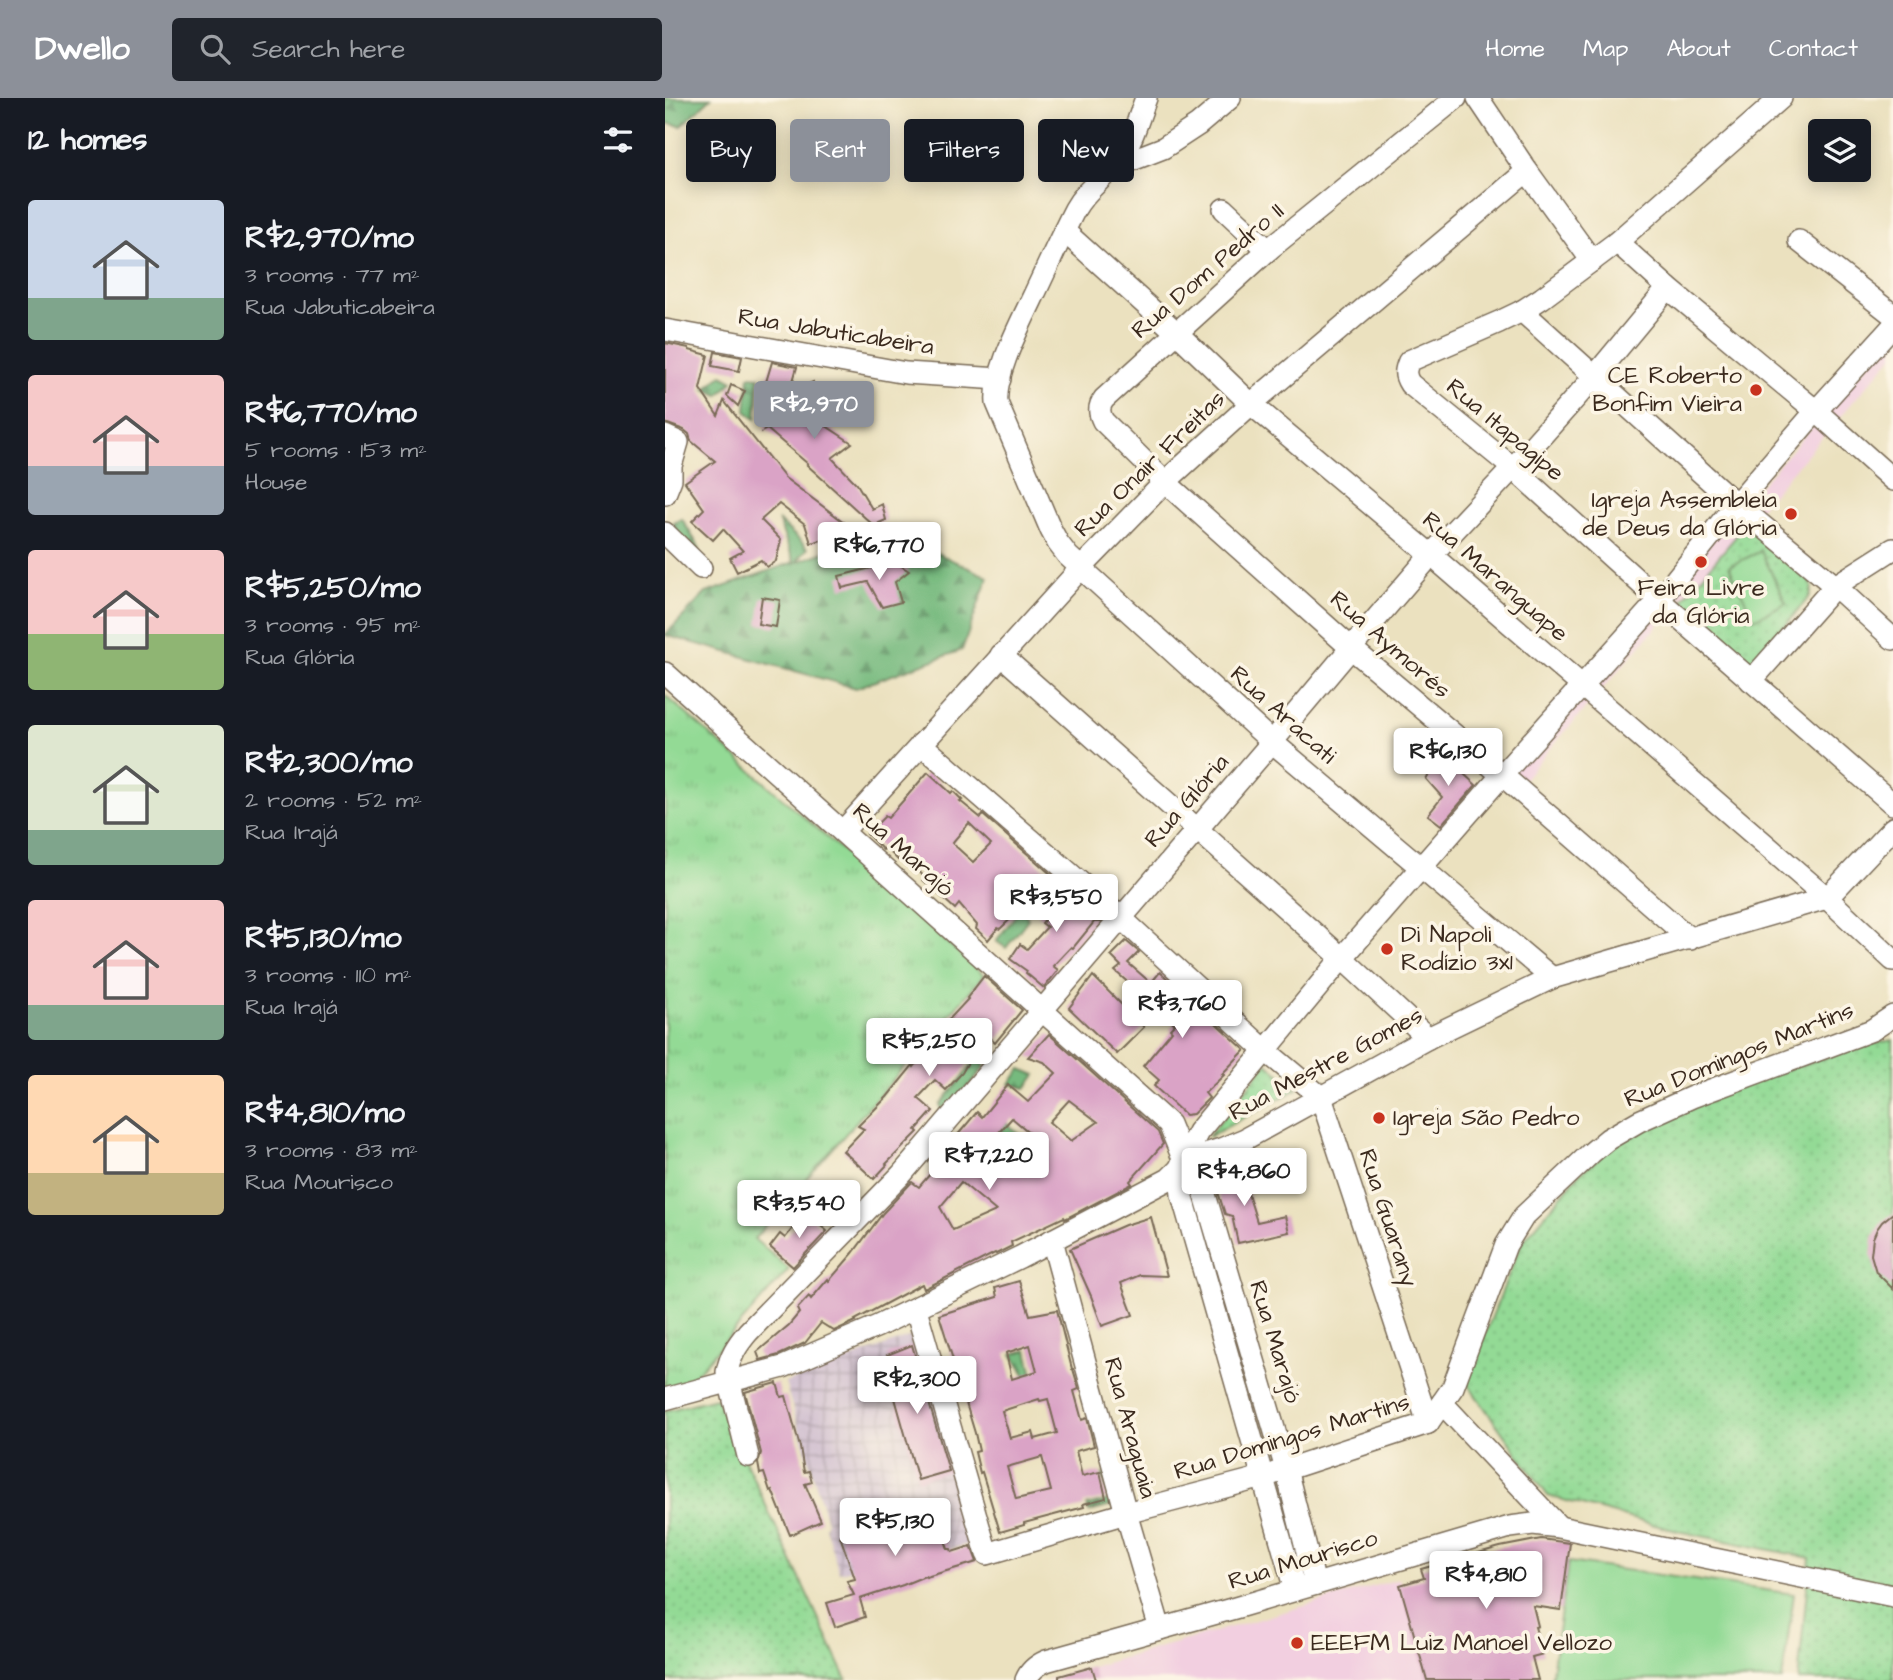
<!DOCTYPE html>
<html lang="en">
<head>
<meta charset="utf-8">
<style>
  :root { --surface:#171b24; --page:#20242c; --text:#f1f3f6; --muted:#9ea1a6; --accent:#8c9099 }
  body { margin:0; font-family:"Architects Daughter",sans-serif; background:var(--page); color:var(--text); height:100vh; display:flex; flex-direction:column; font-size:26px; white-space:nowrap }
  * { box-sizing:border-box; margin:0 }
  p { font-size:23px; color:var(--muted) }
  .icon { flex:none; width:38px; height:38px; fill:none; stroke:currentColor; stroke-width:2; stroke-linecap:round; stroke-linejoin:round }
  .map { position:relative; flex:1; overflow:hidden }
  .sheet { display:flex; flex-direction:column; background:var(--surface); width:665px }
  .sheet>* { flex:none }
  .hud { position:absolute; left:21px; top:21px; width:665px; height:63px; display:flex; gap:14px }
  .tools { position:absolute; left:1143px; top:21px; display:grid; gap:14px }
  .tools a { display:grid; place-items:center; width:63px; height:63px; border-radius:7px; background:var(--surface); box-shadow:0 4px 18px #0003; font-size:35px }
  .price { position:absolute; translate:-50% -60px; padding:0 16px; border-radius:7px; background:#fff; color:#222; font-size:23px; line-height:46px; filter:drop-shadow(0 2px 4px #0008) }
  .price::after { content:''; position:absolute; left:50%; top:42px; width:21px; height:16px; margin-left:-10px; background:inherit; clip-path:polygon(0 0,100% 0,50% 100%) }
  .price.active { background:var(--accent); color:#fff }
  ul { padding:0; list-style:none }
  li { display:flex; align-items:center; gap:21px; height:175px; padding:0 28px }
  li span { display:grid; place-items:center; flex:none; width:196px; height:140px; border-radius:7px; color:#555 }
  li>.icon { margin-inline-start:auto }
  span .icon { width:84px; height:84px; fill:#fffc; stroke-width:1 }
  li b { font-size:30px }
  h2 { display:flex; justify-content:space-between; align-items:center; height:84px; padding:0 28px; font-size:30px }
  .tag { padding:0 24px; border-radius:7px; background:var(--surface); box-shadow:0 4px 18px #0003; font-size:24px; line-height:63px }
  .tag.active { background:var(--accent); color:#fff }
  header { display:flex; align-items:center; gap:42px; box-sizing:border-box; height:98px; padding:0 35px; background:var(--accent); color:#fff }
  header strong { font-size:33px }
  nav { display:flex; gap:38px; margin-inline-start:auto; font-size:24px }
  .search { width:490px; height:63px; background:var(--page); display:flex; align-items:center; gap:18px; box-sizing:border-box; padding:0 24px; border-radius:7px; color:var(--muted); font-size:26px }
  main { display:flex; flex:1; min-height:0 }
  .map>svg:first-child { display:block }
  .built { fill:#f2cfe0 }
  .industrial { fill:url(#industrial-grid) }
  .grass { fill:url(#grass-tufts); stroke:#67825a; stroke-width:2 }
  .forest { fill:url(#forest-firs); stroke:#58724e; stroke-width:2 }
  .park { fill:url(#park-dots); stroke:#67825a; stroke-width:2 }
  .pitch { fill:#93da95; stroke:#67825a; stroke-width:2 }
  .building { fill:#daa3c6; fill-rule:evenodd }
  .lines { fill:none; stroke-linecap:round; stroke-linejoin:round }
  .minor-casing { stroke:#796a56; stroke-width:24 }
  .minor { stroke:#fff; stroke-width:21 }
  .poi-dot { fill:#c8321e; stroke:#fcf5e5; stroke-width:2.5 }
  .labels { text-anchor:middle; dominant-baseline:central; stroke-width:7; stroke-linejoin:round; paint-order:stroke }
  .street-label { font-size:24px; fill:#3b2a1e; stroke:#fcf5e5 }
  .poi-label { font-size:24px; fill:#3b2a1e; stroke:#fcf5e5; text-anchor:start }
</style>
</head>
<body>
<header>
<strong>Dwello</strong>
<div class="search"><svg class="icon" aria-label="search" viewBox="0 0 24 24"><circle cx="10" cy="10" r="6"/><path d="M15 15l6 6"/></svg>Search here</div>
<nav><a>Home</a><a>Map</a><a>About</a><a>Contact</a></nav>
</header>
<main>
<section class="sheet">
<h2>12 homes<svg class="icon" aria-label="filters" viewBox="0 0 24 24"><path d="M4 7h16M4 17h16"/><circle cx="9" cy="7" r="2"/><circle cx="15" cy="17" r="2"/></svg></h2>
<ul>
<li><span style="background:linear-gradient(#c9d6e8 70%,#7fa58c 0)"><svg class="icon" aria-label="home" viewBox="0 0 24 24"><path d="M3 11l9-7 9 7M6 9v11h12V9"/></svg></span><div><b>R$2,970/mo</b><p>3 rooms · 77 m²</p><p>Rua Jabuticabeira</p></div></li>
<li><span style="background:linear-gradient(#f6c9c9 65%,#9aa5b1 0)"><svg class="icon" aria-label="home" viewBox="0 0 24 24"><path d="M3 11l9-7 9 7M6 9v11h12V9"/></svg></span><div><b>R$6,770/mo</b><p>5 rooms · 153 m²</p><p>House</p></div></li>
<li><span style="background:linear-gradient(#f6c9c9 60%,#8fb573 0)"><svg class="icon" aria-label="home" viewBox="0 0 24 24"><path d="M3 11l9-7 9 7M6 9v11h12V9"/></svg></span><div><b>R$5,250/mo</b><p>3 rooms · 95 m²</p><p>Rua Glória</p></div></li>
<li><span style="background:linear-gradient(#dfe7d0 75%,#7fa58c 0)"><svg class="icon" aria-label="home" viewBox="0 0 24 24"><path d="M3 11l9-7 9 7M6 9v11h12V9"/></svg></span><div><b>R$2,300/mo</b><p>2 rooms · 52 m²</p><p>Rua Irajá</p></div></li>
<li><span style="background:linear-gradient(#f6c9c9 75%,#7fa58c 0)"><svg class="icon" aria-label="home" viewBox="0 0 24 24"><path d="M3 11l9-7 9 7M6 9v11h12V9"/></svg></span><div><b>R$5,130/mo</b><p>3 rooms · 110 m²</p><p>Rua Irajá</p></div></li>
<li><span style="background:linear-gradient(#ffd9b3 70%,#c2b280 0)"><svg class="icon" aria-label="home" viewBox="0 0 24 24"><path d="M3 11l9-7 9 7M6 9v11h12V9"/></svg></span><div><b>R$4,810/mo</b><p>3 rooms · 83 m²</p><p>Rua Mourisco</p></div></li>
</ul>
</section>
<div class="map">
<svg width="1228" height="1582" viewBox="0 0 1228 1582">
  <defs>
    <pattern id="industrial-grid" width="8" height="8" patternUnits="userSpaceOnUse" patternTransform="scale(1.75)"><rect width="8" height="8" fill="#cfbdcf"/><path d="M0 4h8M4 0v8" fill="none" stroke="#a99aa7"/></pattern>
    <pattern id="grass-tufts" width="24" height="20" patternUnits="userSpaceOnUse" patternTransform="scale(1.75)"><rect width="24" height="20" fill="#93da95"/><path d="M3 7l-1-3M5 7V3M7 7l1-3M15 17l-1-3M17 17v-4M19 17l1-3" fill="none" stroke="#80bb80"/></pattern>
    <pattern id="forest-firs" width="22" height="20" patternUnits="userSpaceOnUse" patternTransform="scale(1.75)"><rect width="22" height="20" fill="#76ba7e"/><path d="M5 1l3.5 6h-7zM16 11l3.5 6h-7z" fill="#629767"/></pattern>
    <pattern id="park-dots" width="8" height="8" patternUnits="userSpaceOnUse" patternTransform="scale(1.75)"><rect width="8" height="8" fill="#93da95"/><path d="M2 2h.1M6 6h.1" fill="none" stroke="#80bb80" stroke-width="1.8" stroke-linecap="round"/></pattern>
  </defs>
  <rect width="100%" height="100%" fill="#fcf5e5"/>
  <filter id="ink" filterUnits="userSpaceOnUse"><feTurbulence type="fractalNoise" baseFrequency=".0143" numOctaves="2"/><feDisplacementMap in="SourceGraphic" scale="14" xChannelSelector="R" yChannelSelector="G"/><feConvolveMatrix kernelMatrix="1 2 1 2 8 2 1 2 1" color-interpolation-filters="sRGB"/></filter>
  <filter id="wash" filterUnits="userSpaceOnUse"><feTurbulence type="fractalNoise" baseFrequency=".00686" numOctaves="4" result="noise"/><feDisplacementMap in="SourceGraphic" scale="28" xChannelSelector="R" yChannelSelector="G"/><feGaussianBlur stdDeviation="1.57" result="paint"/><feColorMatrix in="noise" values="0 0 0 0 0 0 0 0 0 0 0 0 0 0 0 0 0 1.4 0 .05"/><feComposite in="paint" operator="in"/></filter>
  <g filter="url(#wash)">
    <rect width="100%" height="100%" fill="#ebe1bf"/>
    <g class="built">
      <polygon points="1228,238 1228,258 858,682 845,670"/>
      <polygon points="734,1481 762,1582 381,1582"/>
    </g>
    <polygon class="industrial" points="246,1238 261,1257 313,1443 286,1451 174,1474 160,1429 162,1423 120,1285"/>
    <polygon class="grass" points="0,597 319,877 89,1141 124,1171 23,1285 0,1290"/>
    <g class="forest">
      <polygon points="0,0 46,0 16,28 0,25"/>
      <polygon points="57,277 68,283 54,297 40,291"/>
      <polygon points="84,278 94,279 91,321 81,313"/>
      <polygon points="17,421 35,451 30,454 7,432 9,425"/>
      <polygon points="113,422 143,450 131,464 223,432 323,479 297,552 191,590 0,537 41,495 129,464"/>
      <polygon points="357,809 363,821 341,850 331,843"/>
      <polygon points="312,961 320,968 278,1019 275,1007"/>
      <polygon points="356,971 371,977 361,990 345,986"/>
      <polygon points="341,1024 356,1039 351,1050 358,1062 351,1062 346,1053 332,1042"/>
      <polygon points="362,1252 368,1276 362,1279 347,1256"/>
      <polygon points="438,1376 442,1377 450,1407 424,1414 422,1408 444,1402"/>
    </g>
    <g class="park">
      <polygon points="1083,428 1144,480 1147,489 1145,498 1094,559 1086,562 1079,561 1022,512 1018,501 1077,431"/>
      <polygon points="1228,942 1228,1582 1133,1582 1145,1460 1012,1433 883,1398 801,1284 856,1146 915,1075 966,1035 1048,994 1201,947"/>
      <polygon points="602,965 632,991 543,1039"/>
      <polygon points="51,1300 182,1582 0,1582 0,1313"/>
    </g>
    <g class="pitch">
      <polygon points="1096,453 1121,505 1089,521 1064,468"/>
      <polygon points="903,1464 1129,1496 1117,1582 886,1582"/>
    </g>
    <g id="blocks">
      <g class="building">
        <polygon points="0,245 24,250 24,252 43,257 35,291 53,318 59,303 120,380 187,430 171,438 146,445 140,426 114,406 96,422 116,442 111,463 102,469 96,462 72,474 65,460 78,453 58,431 48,442 27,423 39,411 20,384 50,363 26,343 24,336 19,332 0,325"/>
        <polygon points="50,254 77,259 74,273 47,268"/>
        <polygon points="107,264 132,269 125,294 148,284 148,297 125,305 130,308 123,314 155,324 187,345 167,360 192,386 207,411 217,406 221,422 214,425 220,434 218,436 142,367 143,366 102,331 98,333 113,307 110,301 121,296 98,294"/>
        <polygon points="66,287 80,293 73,308 62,298"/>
        <polygon points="230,464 244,473 230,484 236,504 217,509 203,484 177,490 174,478"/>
        <polygon points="97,499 115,502 111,529 93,526"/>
        <polygon points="777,656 811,687 776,727 763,717 777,699 761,681"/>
        <path d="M 263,674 L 286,695 L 288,693 L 297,702 L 295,703 L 316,720 L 318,717 L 389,779 L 335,831 L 333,830 L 323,842 L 311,831 L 312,827 L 294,806 L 290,811 L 258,782 L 260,780 L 239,756 L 233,762 L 221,750 L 218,752 L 202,736 L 220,718 L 223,720 ZM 304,725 L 326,746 L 308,764 L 287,745 Z"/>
        <polygon points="395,784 438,821 436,824 429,824 408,850 406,849 388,868 393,872 379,890 361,875 362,873 345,861 355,846 362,851 382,829 377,825 380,821 373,817"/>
        <polygon points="461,843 474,854 463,865 486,885 495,874 580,952 557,976 559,977 540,995 544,1000 528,1016 520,1017 489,988 494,982 478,968 507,933 505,931 510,926 477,895 476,896 450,873 456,868 446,858"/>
        <polygon points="319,878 357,912 330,945 311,927 294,946 306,959 297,975 281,992 270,982 253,1000 268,1013 251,1032 253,1034 221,1066 222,1067 209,1081 178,1053 199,1031 193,1028 222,999 248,967 249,969 269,945 266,941 303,901 302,900"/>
        <polygon points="428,878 479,929 452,956 404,910"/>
        <path d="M 384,936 L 493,1034 L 498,1046 L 465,1083 L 467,1086 L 400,1121 L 399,1119 L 346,1144 L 347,1148 L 331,1156 L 330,1155 L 259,1191 L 257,1186 L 190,1222 L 191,1223 L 169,1233 L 156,1225 L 140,1245 L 114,1257 L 95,1262 L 92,1254 L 124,1227 L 134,1215 L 132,1211 L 144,1198 L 146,1201 L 163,1181 L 164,1183 L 188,1155 L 218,1115 L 247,1084 L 254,1089 L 272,1068 L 269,1065 L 312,1014 L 317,1019 L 343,987 L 363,1004 L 391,975 L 379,964 L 363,959 ZM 404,1002 L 433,1024 L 406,1043 L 384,1024 ZM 347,1020 L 366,1036 L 347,1059 L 328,1041 ZM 296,1084 L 331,1113 L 288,1132 L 275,1109 Z"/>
        <polygon points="574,1067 592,1124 620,1118 624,1134 573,1145 567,1118 560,1116 547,1075"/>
        <polygon points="171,1083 190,1100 178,1114 158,1097"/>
        <polygon points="140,1115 162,1133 128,1169 105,1149 115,1136 120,1140"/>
        <polygon points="1228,1115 1228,1191 1211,1174 1206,1157 1208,1140 1212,1131 1217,1124"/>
        <polygon points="486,1119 502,1178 475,1177 456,1185 468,1217 437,1228 426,1198 405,1151 460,1127"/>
        <path d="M 354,1183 L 365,1217 L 392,1212 L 407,1271 L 408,1271 L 414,1291 L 409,1293 L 417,1322 L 422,1320 L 429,1348 L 411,1353 L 417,1378 L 435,1374 L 441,1400 L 418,1406 L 419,1409 L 359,1425 L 359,1427 L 335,1434 L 317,1374 L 315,1375 L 310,1354 L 314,1353 L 310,1335 L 297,1292 L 294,1293 L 288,1268 L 290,1268 L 274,1217 L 332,1199 L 330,1190 ZM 365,1247 L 372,1273 L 347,1281 L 341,1255 ZM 374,1301 L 375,1303 L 383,1301 L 392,1335 L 370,1341 L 368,1334 L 345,1340 L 337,1313 ZM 377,1359 L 386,1393 L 351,1401 L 342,1369 Z"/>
        <polygon points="247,1247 284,1373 253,1382 228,1293 236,1291 222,1257"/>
        <polygon points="112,1285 116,1299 121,1298 135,1349 139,1374 144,1373 147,1384 140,1386 156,1423 125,1437 107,1392 105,1393 99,1375 95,1376 93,1365 96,1355 80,1294"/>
        <polygon points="268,1406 283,1451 286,1451 287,1454 306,1448 312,1464 261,1479 260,1478 238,1487 195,1501 200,1519 170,1529 162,1505 189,1497 182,1483 190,1481 175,1438"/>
        <polygon points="876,1441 905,1445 896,1512 868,1508 873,1528 870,1529 878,1556 867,1559 873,1582 762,1582 735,1487 759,1480 756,1471 835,1449"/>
        <polygon points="427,1569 431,1582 394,1582 394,1578"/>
      </g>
    </g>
  </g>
  <g filter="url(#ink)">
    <use href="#blocks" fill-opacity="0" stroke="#796a56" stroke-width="2"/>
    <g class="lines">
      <defs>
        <g id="minor">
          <path d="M 481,0 C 473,21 468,43 454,61 C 440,80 421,91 410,111 C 395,140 382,170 368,199 C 355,227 329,275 332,305 L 386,432 L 393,445 L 403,458 L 607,644 L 887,880"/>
          <path d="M 791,0 L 603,152 L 439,301 C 433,309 434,315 438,323 L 500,384 L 686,550 L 837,677 L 1025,841"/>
          <polyline points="813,0 862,73 927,163"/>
          <path d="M 1116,0 L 952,144 L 877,200 L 857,213 L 834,224 L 744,263 C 740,272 739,277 745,286 L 848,370 L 994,502 L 1228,706"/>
          <polyline points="449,69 498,50 533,27 565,0"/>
          <polyline points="559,111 603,152"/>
          <polyline points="399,133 511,234 586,306 766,457 1162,800 1228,862"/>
          <polyline points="1134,143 1228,217"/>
          <polyline points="952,144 1003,190 1151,313 1228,382"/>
          <polyline points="857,213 1071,406 1170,488 1228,541"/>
          <polyline points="0,232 241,275 335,281"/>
          <polyline points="0,338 13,344 6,368 6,381 0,396"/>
          <polyline points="0,435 36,470"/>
          <polyline points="336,557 677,860 763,940"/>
          <polyline points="0,575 504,1026 519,1063 534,1082 538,1090 621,1371 650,1486"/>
          <polyline points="1086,583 1170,488 1228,451"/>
          <polyline points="256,646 456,820 601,953 656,999 763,1325"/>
          <polyline points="178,733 416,470 500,384 586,306 862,73"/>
          <polyline points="519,1063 556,1051 580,1041 763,940 887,880 1162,800 1228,730"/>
          <polyline points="519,1063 516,1086 517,1097 630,1492"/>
          <polyline points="387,1142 461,1415 495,1531"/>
          <polyline points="251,1211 322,1456 461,1415 598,1379 763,1325 788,1289 841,1147 859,1118 926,1055 943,1041 974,1023 1027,999 1207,932 1228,918"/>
          <polyline points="0,1301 118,1269 213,1228 355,1159 504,1081 514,1071 533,1034 677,860 837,677 994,502 1071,406 1151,313 1228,228"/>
          <polyline points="777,1305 894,1429"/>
          <path d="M 83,1358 L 62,1274 C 65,1258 72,1247 83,1234 L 236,1077 L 607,644 L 686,550 L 766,457 L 848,370 L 930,278 L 1003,190"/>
          <path d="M 361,1582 C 365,1572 372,1567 381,1563 L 570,1510 L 845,1429 L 868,1426 L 894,1429 L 1228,1498"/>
        </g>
      </defs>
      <use href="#minor" class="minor-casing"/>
      <use href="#minor" class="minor"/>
    </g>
  </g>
  <g class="poi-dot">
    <circle cx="1091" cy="292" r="7"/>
    <circle cx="1126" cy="416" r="7"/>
    <circle cx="1036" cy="464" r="7"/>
    <circle cx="722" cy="851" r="7"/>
    <circle cx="714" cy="1020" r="7"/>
    <circle cx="632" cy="1545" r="7"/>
  </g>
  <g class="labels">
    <g class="street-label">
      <text transform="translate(543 173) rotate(-41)">Rua Dom Pedro II</text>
      <text transform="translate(171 234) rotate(9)">Rua Jabuticabeira</text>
      <text transform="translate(840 332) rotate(40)">Rua Itapagipe</text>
      <text transform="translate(485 366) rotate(-44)">Rua Onair Freitas</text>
      <text transform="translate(830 479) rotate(41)">Rua Maranguape</text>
      <text transform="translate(725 547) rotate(41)">Rua Aymorés</text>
      <text transform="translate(618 617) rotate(42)">Rua Aracati</text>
      <text transform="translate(522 703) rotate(-49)">Rua Glória</text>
      <text transform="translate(238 752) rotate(42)">Rua Marajó</text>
      <text transform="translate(1074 957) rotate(-22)">Rua Domingos Martins</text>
      <text transform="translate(661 966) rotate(-28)">Rua Mestre Gomes</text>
      <text transform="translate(723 1120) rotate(72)">Rua Guarany</text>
      <text transform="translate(610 1244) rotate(73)">Rua Marajó</text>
      <text transform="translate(465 1330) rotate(75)">Rua Araguaia</text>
      <text transform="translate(627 1339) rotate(-17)">Rua Domingos Martins</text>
      <text transform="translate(638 1462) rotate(-17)">Rua Mourisco</text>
    </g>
    <g class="poi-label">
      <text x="1077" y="278" text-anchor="end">CE Roberto<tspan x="1077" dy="28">Bonfim Vieira</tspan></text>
      <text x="1112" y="402" text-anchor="end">Igreja Assembleia<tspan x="1112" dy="28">de Deus da Glória</tspan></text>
      <text x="1036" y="490" text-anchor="middle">Feira Livre<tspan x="1036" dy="28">da Glória</tspan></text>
      <text x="736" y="837">Di Napoli<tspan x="736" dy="28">Rodízio 3x1</tspan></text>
      <text x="728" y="1020">Igreja São Pedro</text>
      <text x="646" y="1545">EEEFM Luiz Manoel Vellozo</text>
    </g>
  </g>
</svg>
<div class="tools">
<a><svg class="icon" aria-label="layers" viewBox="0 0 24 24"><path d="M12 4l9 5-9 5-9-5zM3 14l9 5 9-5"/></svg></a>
</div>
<b class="price active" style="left:149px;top:343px">R$2,970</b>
<b class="price" style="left:214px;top:484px">R$6,770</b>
<b class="price" style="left:783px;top:690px">R$6,130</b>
<b class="price" style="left:391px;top:836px">R$3,550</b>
<b class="price" style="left:517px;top:942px">R$3,760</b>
<b class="price" style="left:264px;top:980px">R$5,250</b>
<b class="price" style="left:324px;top:1094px">R$7,220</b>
<b class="price" style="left:579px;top:1110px">R$4,860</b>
<b class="price" style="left:134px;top:1142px">R$3,540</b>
<b class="price" style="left:252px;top:1318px">R$2,300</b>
<b class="price" style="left:230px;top:1460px">R$5,130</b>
<b class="price" style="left:821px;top:1513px">R$4,810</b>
<div class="hud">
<a class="tag">Buy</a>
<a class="tag active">Rent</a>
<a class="tag">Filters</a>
<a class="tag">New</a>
</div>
</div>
</main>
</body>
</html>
